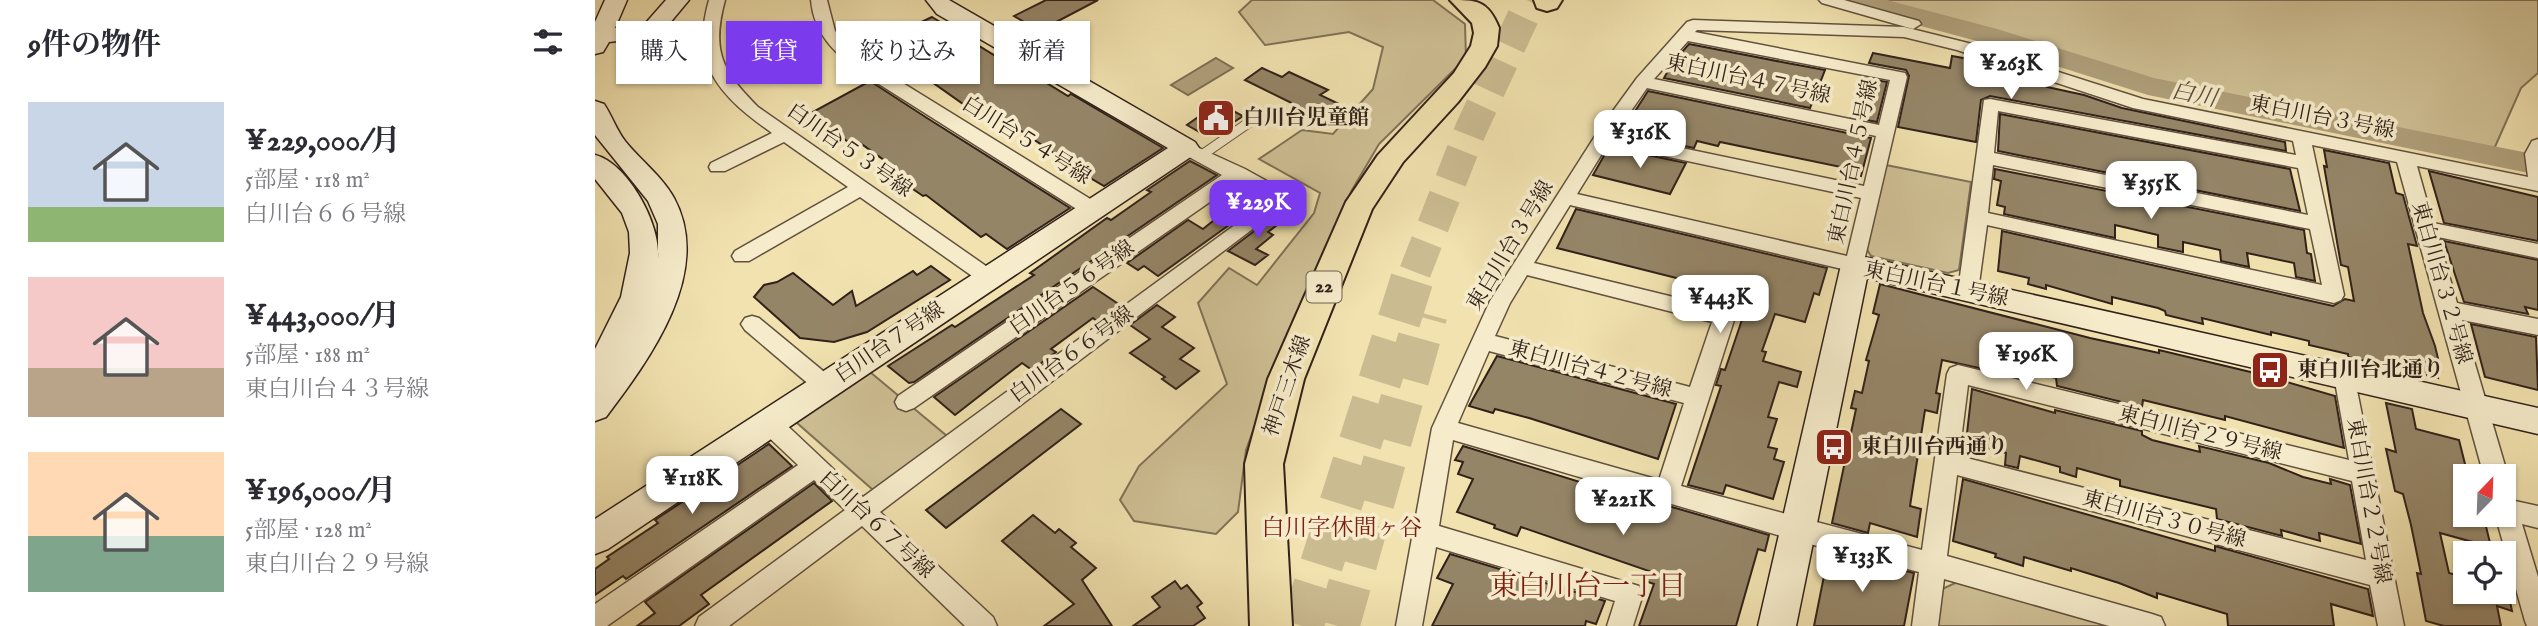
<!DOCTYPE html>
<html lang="ja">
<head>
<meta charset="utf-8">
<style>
  :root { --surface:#fff; --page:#f7f7f7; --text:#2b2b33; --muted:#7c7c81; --accent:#7c3aed }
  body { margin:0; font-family:"IM FELL English","Noto Serif JP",serif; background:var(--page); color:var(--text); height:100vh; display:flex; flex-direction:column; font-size:26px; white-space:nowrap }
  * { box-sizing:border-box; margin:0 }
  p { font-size:23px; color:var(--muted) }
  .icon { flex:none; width:38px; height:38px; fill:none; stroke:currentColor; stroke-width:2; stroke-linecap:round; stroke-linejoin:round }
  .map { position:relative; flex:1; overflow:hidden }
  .drawer { display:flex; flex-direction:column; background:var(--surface); width:595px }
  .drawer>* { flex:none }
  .guide { position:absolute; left:21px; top:21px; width:665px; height:63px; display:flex; gap:14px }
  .needle { width:46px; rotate:23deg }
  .tools { position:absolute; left:1858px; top:464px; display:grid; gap:14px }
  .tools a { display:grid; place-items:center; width:63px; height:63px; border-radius:0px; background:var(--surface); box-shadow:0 2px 5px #0004; font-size:35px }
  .price { position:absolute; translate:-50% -60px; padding:0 16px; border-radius:14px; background:#fff; color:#222; font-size:23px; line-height:46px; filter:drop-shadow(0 2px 4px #0008) }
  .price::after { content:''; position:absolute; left:50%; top:42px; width:21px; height:16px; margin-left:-10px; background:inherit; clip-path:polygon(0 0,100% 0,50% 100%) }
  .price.on { background:var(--accent); color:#fff }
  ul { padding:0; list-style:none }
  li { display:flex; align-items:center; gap:21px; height:175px; padding:0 28px }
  li span { display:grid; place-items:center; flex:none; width:196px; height:140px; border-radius:0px; color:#555 }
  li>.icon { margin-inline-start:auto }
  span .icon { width:84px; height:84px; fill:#fffc; stroke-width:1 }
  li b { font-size:30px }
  h2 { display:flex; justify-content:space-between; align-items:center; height:84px; padding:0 28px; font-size:30px }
  .pill { padding:0 24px; border-radius:0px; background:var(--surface); box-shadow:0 2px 5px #0004; font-size:24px; line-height:63px }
  .pill.on { background:var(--accent); color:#fff }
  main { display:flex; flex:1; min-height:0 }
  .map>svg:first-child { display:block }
  .green { fill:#d0c196; stroke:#807158; stroke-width:2 }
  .water { fill:#b0a07c; stroke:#7d6d55; stroke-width:2 }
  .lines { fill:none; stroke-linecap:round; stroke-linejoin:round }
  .river { fill:#b0a07c; fill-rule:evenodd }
  .building { fill:#958567; stroke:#31211a; stroke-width:2 }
  .highway-tunnel-far1 { stroke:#cbbb91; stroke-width:32; stroke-dasharray:32 17; stroke-linecap:butt }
  .highway-tunnel { stroke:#cbbb91; stroke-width:43; stroke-dasharray:43 21; stroke-linecap:butt }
  .lane-casing { stroke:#61513f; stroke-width:11 }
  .street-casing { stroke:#61513f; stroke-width:3 }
  .secondary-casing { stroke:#31211a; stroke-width:3 }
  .primary-casing { stroke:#31211a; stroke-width:4 }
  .highway-casing { stroke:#31211a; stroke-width:4 }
  .lane { stroke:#f6eccb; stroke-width:9 }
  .street { fill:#f6eccb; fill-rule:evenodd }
  .secondary { fill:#f6eccb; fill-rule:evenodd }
  .primary { fill:#f1e2af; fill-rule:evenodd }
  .highway { fill:#f1e2af; fill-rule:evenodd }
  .labels { text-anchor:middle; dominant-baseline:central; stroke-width:7; stroke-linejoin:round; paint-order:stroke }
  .shield { fill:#f6eccb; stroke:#6c5e4f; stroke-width:2 }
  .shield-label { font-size:19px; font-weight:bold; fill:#31211a }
  .street-label { font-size:21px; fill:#31211a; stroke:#f6eccb }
  .poi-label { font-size:21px; font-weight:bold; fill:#31211a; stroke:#f6eccb; text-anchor:start }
  .water-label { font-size:23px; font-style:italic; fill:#5d4d3c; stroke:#f6eccb }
  .neighbourhood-label { font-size:23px; fill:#7a1f14; stroke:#f6eccb }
  .near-neighbourhood-label { font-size:28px; fill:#7a1f14; stroke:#f6eccb }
</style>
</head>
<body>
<main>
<section class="drawer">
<h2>9件の物件<svg class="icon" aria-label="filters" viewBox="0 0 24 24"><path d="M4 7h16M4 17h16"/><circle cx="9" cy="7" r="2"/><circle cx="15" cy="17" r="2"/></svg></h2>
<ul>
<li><span style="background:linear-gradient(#c9d6e8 75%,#8fb573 0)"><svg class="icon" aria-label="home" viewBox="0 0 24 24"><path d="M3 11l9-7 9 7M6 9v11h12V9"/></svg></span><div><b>¥229,000/月</b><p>5部屋 · 118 m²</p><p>白川台６６号線</p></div></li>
<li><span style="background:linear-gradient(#f6c9c9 65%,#b9a48a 0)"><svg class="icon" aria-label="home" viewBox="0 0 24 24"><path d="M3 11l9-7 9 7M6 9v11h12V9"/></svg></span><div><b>¥443,000/月</b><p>5部屋 · 188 m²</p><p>東白川台４３号線</p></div></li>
<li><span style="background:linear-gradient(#ffd9b3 60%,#7fa58c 0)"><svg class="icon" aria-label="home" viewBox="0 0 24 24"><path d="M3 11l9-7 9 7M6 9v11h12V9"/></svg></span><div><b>¥196,000/月</b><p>5部屋 · 128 m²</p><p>東白川台２９号線</p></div></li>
</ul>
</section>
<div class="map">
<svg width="1943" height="626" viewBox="0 0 1943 626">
  <rect width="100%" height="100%" fill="#f1e2af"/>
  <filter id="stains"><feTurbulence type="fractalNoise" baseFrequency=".00286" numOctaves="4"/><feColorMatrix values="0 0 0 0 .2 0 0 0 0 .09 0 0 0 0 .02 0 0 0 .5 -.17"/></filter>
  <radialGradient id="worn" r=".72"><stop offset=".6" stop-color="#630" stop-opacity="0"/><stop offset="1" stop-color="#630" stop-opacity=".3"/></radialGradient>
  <g class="green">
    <polygon points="657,0 838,0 870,24 871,58 784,144 757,190 679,374 651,450 643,512 621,534 539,521 525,500 544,466 632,384 603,303 634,268 662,285 719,213 725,193 664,159 707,130 738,134 778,89 788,47 754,32 670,45 644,12"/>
    <polygon points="1278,0 1943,0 1943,73 1926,88 1899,149 1545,80 1402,31"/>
    <polygon points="1291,165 1376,182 1364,270 1353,273 1276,256 1271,248"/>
    <polygon points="275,372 352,436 278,490 201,422"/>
    <polygon points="1367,580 1527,626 1343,626 1347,589"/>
  </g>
  <polygon class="water" points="621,58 638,68 593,95 576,85"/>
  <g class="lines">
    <polygon class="river" points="1247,0 1292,0 1402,29 1559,78 1943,155 1943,175 1553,95 1382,41 1251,6"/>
  </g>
  <g class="building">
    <polygon points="451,0 503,0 444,31 419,16"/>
    <polygon points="337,17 399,55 403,53 473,96 476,94 568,148 509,186 470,163 472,162 398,112 392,115 376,104 371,106 324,73 320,75 278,45"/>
    <polygon points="1094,44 1192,63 1230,70 1215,108 1069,78 1078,62"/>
    <polygon points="1278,53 1355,68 1357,56 1384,61 1425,73 1424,77 1453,83 1452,87 1489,95 1527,108 1690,142 1691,151 1395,96 1386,100 1381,142 1303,127 1314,76 1311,70 1274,63"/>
    <polygon points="667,68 687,77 694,72 733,90 725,95 746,105 727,118 650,80"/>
    <polygon points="1269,78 1292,82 1282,122 1256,117"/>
    <polygon points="275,81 332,118 475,208 412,249 391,234 386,237 331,195 328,196 293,172 300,168 265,143 259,146 214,114"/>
    <polygon points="1053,91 1276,138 1266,176 1245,171 1246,167 1125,142 1123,146 1102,141 1099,148 1026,133"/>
    <polygon points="623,103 648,116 619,135 613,131 608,134 592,125"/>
    <polygon points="1405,114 1695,169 1705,211 1403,151"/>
    <polygon points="1014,147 1091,163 1075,194 998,175"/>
    <polygon points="1729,150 1794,163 1801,193 1808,195 1822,246 1813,244 1828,313 1840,346 1846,371 1841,370 1843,378 1753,357 1753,354 1714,345 1714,341 1676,332 1676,335 1607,318 1608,324 1571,315 1570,311 1563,308 1517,297 1517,304 1451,285 1451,289 1433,284 1434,278 1403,271 1407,231 1738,306 1750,299 1759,301 1753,267 1746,265 1729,166 1732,167"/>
    <polygon points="595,161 622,175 319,382 314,383 293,366 357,325 360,327 439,275 435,273 512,218 516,220 556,192 552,190"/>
    <polygon points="1400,169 1709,230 1712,253 1716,254 1720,281 1701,277 1699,263 1652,253 1654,267 1626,261 1625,250 1588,242 1588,252 1563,247 1563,235 1520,225 1520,238 1409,214 1410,207 1402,205 1406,181 1399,179"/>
    <polygon points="1834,171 1943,197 1943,241 1849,223"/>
    <polygon points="642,186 669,200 563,276 549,266 543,270 532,263 593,220 608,229 639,204 626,197"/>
    <polygon points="688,209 696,214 673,232 678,235 661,249 673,255 660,265 633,251"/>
    <polygon points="981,209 1232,268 1224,295 1219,293 1210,322 1180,314 1167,351 1171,352 1168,361 1206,372 1202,387 1184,382 1173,417 1182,419 1173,447 1182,449 1179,459 1189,462 1178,499 1131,485 1128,494 1093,485 1126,386 1121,385 1126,369 1130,370 1153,302 1147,300 1149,295 962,248"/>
    <polygon points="1849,241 1943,260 1943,310 1930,307 1933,314 1869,302"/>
    <polygon points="336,266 355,280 272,332 239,342 205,338 159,297 169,285 182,282 198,273 238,305 257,291 261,306 318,271 322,275"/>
    <polygon points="1285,284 1495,338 1564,353 1564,350 1668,375 1740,396 1749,448 1630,416 1630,420 1548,400 1547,407 1462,386 1461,378 1422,368 1421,376 1347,360 1341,393 1345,394 1342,413 1330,410 1322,461 1315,506 1326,509 1322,537 1275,523 1273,533 1237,523 1261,409 1256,408 1260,391 1267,393 1274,361 1271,360 1284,315 1278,313"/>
    <polygon points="498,287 525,305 503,322 498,318 456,349 461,352 437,370 427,363 360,415 339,397"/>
    <polygon points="562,305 580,317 567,327 599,348 585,359 604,371 581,389 567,379 570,377 535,353 555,339 535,325"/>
    <polygon points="1876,324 1941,337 1943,390 1890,377"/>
    <polygon points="902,356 1081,404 1063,459 934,418 900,409 898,413 874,406"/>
    <polygon points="1377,389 1460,413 1460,410 1547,431 1547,435 1557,440 1605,452 1604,446 1674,463 1708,477 1736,484 1735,479 1755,485 1766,544 1724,533 1725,541 1686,530 1687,536 1622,519 1621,509 1525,486 1525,480 1482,468 1481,477 1465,472 1465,467 1425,456 1423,468 1410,465 1411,453 1371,442"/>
    <polygon points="1791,403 1817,409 1821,429 1864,440 1873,476 1871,476 1871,514 1888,514 1896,547 1845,533 1854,573 1871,578 1871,592 1913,592 1917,611 1902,606 1906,626 1849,626 1831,621 1822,573 1826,574 1816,525 1808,494 1800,491 1791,449 1801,452"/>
    <polygon points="466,409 486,424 351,528 331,510"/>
    <polygon points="174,444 197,466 31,579 28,576 0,595 0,569 14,559 12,557 63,523 60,520"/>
    <polygon points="868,446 1069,508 1070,505 1174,535 1170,551 1163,549 1141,626 1044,626 1059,584 1050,581 1054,571 926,527 922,536 899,528 900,525 862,512 878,479 863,474 868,462 860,460"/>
    <polygon points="1368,479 1620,551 1620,546 1773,589 1778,616 1736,604 1739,626 1633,626 1632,614 1562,593 1562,598 1524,583 1476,568 1476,571 1429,557 1428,566 1400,557 1401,554 1358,541"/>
    <polygon points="219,483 237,501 106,595 114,604 84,626 42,626 60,613 50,602"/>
    <polygon points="438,515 460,533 464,529 481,543 476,547 501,568 487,580 517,626 449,626 479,604 407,541"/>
    <polygon points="1231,551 1319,573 1309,626 1219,626 1231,566 1228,565"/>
    <polygon points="855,554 1010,601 1001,624 991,621 990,626 837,626 858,584 842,578"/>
    <polygon points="580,581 586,589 592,585 607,603 602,607 610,618 598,626 538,626 565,607 557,597"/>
  </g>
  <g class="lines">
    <polyline class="highway-tunnel-far1" points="820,272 876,129 936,0"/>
    <g class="highway-tunnel">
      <polyline points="707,626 820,270"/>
      <polyline points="743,626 831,314"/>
    </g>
    <defs>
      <polyline id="lane" points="607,155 659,119"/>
      <g id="street">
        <path d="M 114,0 L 130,0 C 116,51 127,71 163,107 L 401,273 L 404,278 L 401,283 L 394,285 L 387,283 L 265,197 L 154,261 L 140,261 L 137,256 L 140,251 L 253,187 L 189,142 L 130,171 L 116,171 L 114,167 L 116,163 L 177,133 C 125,96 95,66 114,0 Z"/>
        <path d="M 216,0 L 232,0 L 240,31 L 277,64 L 505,205 L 508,210 L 505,215 L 491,215 L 265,72 C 239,52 219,34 216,0 Z"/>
        <polygon points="1224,0 1249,0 1324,21 1326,24 1318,29 1227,3"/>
        <path d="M 1098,20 L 1309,27 L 1373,43 L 1548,99 L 1933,177 L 1930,154 L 1937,141 L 1943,139 L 1943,191 L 1822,166 L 1838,223 L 1943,244 L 1943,258 L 1843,237 L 1862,303 L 1943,319 L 1943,335 L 1867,320 L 1913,476 L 1909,483 L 1909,476 L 1889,476 L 1802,162 L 1717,145 L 1749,295 L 1746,300 L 1739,303 L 1392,225 L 1383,291 L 1380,296 L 1373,299 L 1366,296 L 1363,291 L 1389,100 L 1395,99 L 1701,155 L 1698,141 L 1538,108 L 1362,50 L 1309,37 L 1102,30 L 1100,32 L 1310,73 L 1312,77 L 1267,270 L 1260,272 L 975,205 L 939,263 L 1136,311 L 1140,317 L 1086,486 L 1327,550 L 1352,374 L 1355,368 L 1363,365 L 1754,460 L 1739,376 L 1742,370 L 1750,367 L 1758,370 L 1809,626 L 1783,626 L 1775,585 L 1362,475 L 1352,556 L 1557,614 L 1566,617 L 1570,626 L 1514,626 L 1349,579 L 1343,626 L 1317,626 L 1324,572 L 1203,541 L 858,440 L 844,526 L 1044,586 L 1048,594 L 1038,626 L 1012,626 L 1020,601 L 841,547 L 827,626 L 801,626 L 837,428 L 895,301 L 1002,133 L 1042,78 L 1092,22 ZM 1093,41 L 1295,80 L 1284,125 L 1059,79 ZM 1052,88 L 1281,136 L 1269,186 L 1020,134 ZM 1403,111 L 1703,168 L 1713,215 L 1399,153 ZM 1013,144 L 1266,198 L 1252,256 L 982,194 ZM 1398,165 L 1715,229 L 1727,285 L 1393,213 ZM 932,275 L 1117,322 L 1095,387 L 900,336 L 915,303 ZM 894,351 L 1089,403 L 1064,480 L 863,423 ZM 1373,385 L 1757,481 L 1771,560 L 1364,456 Z"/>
        <polygon points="591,142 650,169 695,194 697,199 285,512 398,617 402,626 370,626 267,526 134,626 100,626 104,617 250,510 219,480 12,626 0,626 0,604 203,465 166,430 163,423 166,416 174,414 182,416 268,497 674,200 642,183 319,408 311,411 303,408 300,402 303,396 627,175 585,152 582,148 585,144"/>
        <polygon points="157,316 164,318 239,380 242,386 239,392 231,395 223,392 150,330 146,324 150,318"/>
        <polygon points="1909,494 1918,497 1920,501 1943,506 1943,528 1927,524 1943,577 1943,626 1932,626 1930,621 1900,514 1909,514"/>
      </g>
      <g id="secondary">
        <polygon points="10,0 32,0 20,28 49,25 71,0 94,0 64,36 14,42 8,52 0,54 0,22"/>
        <polygon points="331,0 354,0 600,142 604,148 600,154 13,549 0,554 0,519 573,148 342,14"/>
        <path d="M 0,101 L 9,104 C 17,116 21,129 30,141 C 45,160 67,176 79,198 C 119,272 55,359 11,417 L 0,421 L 0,349 L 26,297 L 35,253 L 34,232 L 27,213 L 0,179 L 0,155 C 33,163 66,225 63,258 L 63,224 L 53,201 L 0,135 Z"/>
        <polygon points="1260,255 1943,408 1943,434 1272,278 1201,626 1163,626 1246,265 1250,258"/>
      </g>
      <path id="primary" d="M 855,0 C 881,0 893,0 904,28 L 902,46 L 890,67 L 863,102 L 808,162 L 777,209 L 709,379 L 688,464 L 697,626 L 655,626 L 650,464 L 673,379 L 751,202 L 783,155 L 859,73 L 876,46 L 879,33 L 877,23 Z"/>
      <polygon id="highway" points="939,0 967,0 962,8 952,11 942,8"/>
    </defs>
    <use href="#lane" class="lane-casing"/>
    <use href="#street" class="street-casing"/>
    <use href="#secondary" class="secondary-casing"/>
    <use href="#primary" class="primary-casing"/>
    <use href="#highway" class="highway-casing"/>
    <use href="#lane" class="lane"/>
    <use href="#street" class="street"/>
    <use href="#secondary" class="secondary"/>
    <use href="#primary" class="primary"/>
    <use href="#highway" class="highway"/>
  </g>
  <defs>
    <symbol id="civic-square" viewBox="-11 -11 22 22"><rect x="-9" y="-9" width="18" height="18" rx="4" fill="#8f2418" stroke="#f6eccb"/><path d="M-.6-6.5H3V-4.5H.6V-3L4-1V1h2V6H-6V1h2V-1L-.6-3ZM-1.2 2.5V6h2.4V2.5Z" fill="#fff"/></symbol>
    <symbol id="bus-square" viewBox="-11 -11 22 22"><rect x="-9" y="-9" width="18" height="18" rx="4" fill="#8f2418" stroke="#f6eccb"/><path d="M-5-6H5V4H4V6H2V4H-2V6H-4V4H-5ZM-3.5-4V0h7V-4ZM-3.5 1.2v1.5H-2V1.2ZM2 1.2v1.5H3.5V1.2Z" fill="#fff"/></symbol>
  </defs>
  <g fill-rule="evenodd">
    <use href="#civic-square" x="599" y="96" width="44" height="44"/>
    <use href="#bus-square" x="1653" y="348" width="44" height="44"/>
    <use href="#bus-square" x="1217" y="425" width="44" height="44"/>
  </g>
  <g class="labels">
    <rect class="shield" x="711.5" y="271.5" width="35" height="31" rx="5"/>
    <g class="shield-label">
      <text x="729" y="287">22</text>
    </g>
    <g class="street-label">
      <text transform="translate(1153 80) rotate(12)">東白川台４７号線</text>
      <text transform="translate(1727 118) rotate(11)">東白川台３号線</text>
      <text transform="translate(431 141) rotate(32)">白川台５４号線</text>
      <text transform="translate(254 151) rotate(35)">白川台５３号線</text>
      <text transform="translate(1259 162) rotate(-78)">東白川台４５号線</text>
      <text transform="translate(916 246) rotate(-59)">東白川台３号線</text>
      <text transform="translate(1846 283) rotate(74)">東白川台３２号線</text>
      <text transform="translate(1341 285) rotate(12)">東白川台１号線</text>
      <text transform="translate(477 288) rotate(-35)">白川台５６号線</text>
      <text transform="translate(295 343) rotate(-34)">白川台７号線</text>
      <text transform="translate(477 355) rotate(-36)">白川台６６号線</text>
      <text transform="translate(995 370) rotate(15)">東白川台４２号線</text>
      <text transform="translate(693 386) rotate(-71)">神戸三木線</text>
      <text transform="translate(1605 434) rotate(14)">東白川台２９号線</text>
      <text transform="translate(1773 501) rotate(80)">東白川台２２号線</text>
      <text transform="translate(1569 520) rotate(15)">東白川台３０号線</text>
      <text transform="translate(281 525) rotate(43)">白川台６７号線</text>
    </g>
    <g class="poi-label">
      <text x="648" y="118">白川台児童館</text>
      <text x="1702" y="370">東白川台北通り</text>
      <text x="1266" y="447">東白川台西通り</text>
    </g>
    <g class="water-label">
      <text transform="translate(1599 95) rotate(11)">白川</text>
    </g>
    <g class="neighbourhood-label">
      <text x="747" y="528">白川字休間ヶ谷</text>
    </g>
    <g class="near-neighbourhood-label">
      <text x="993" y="587">東白川台一丁目</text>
    </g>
  </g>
  <rect width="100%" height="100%" filter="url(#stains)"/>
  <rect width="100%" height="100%" fill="url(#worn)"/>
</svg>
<div class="tools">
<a><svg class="needle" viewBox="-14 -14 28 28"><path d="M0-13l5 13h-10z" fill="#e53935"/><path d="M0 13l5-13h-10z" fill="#7c7c81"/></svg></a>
<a><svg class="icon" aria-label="locate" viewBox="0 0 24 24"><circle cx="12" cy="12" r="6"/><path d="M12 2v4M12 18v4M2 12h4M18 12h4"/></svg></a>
</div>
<b class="price" style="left:1416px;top:101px">¥263K</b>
<b class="price" style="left:1045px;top:170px">¥316K</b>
<b class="price" style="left:1556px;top:221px">¥355K</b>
<b class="price on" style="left:663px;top:240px">¥229K</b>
<b class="price" style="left:1125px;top:335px">¥443K</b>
<b class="price" style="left:1431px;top:392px">¥196K</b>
<b class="price" style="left:97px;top:516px">¥118K</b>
<b class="price" style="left:1028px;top:537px">¥221K</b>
<b class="price" style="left:1267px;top:594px">¥133K</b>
<div class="guide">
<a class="pill">購入</a>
<a class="pill on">賃貸</a>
<a class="pill">絞り込み</a>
<a class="pill">新着</a>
</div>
</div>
</main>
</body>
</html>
